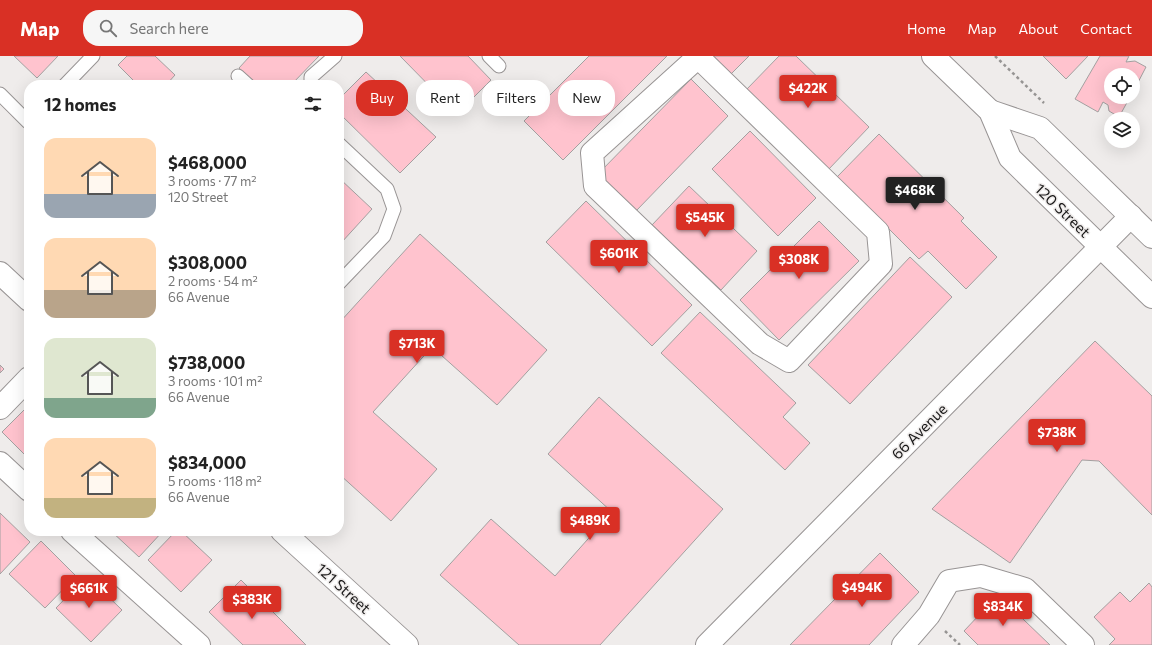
<!DOCTYPE html>
<html lang="en">
<head>
<meta charset="utf-8">
<style>
  :root { --surface:#fff; --page:#f6f6f6; --text:#222; --muted:#767676; --accent:#d93025 }
  body { margin:0; font-family:Commissioner,sans-serif; background:var(--page); color:var(--text); height:100vh; display:flex; flex-direction:column; font-size:15px; white-space:nowrap }
  * { box-sizing:border-box; margin:0 }
  p { font-size:13px; color:var(--muted) }
  .icon { flex:none; width:22px; height:22px; fill:none; stroke:currentColor; stroke-width:2; stroke-linecap:round; stroke-linejoin:round }
  .map { position:relative; flex:1; overflow:hidden }
  .sheet { position:absolute; left:24px; top:24px; width:320px; height:456px; display:flex; flex-direction:column; background:var(--surface); border-radius:16px; box-shadow:0 4px 16px #0002 }
  .sheet>* { flex:none }
  .banner { position:absolute; left:356px; top:24px; width:380px; height:36px; display:flex; gap:8px }
  .controls { position:absolute; left:1104px; top:12px; display:grid; gap:8px }
  .controls a { display:grid; place-items:center; width:36px; height:36px; border-radius:50%; background:var(--surface); box-shadow:0 4px 16px #0002; font-size:20px }
  .price { position:absolute; translate:-50% -34px; padding:0 9px; border-radius:4px; background:var(--accent); color:#fff; font-size:13px; line-height:26px; filter:drop-shadow(0 1px 2px #0008) }
  .price::after { content:''; position:absolute; left:50%; top:24px; width:12px; height:9px; margin-left:-6px; background:inherit; clip-path:polygon(0 0,100% 0,50% 100%) }
  .price.active { background:#222; color:#fff }
  ul { padding:0; list-style:none }
  li { display:flex; align-items:center; gap:12px; height:100px; padding:0 20px }
  li span { display:grid; place-items:center; flex:none; width:112px; height:80px; border-radius:12px; color:#555 }
  li>.icon { margin-inline-start:auto }
  span .icon { width:48px; height:48px; fill:#fffc; stroke-width:1 }
  li b { font-size:17px }
  h2 { display:flex; justify-content:space-between; align-items:center; height:48px; padding:0 20px; font-size:17px }
  .pill { padding:0 14px; border-radius:16px; background:var(--surface); box-shadow:0 4px 16px #0002; font-size:14px; line-height:36px }
  .pill.active { background:var(--accent); color:#fff }
  header { display:flex; align-items:center; gap:24px; box-sizing:border-box; height:56px; padding:0 20px; background:var(--accent); color:#fff }
  header strong { font-size:19px }
  nav { display:flex; gap:22px; margin-inline-start:auto; font-size:14px }
  .search { width:280px; height:36px; background:var(--page); display:flex; align-items:center; gap:10px; box-sizing:border-box; padding:0 14px; border-radius:16px; color:var(--muted); font-size:15px }
  .map>svg:first-child { display:block }
  .building { fill:#ffc3ce; stroke:#a3a0a0 }
  .lines { fill:none; stroke-linecap:round; stroke-linejoin:round }
  .lane-casing { stroke:#989494; stroke-width:15 }
  .street-casing { stroke:#989494; stroke-width:24 }
  .secondary-casing { stroke:#989494; stroke-width:24 }
  .path { stroke:#969493; stroke-width:2.5; stroke-dasharray:3 3; stroke-linecap:butt }
  .lane { stroke:#fff; stroke-width:13 }
  .street { stroke:#fff; stroke-width:22 }
  .secondary { stroke:#fff; stroke-width:22 }
  .labels { text-anchor:middle; dominant-baseline:central; stroke-width:3; stroke-linejoin:round; paint-order:stroke }
  .street-label { font-size:15px; fill:#191818; stroke:#efeceb }
</style>
</head>
<body>
<header>
<strong>Map</strong>
<div class="search"><svg class="icon" aria-label="search" viewBox="0 0 24 24"><circle cx="10" cy="10" r="6"/><path d="M15 15l6 6"/></svg>Search here</div>
<nav><a>Home</a><a>Map</a><a>About</a><a>Contact</a></nav>
</header>
<div class="map">
<svg width="1152" height="589" viewBox="0 0 1152 589">
  <rect width="100%" height="100%" fill="#efeceb"/>
  <g class="building">
    <polygon points="14,0 58,0 37,22"/>
    <polygon points="127,0 155,0 175,19 166,29 138,29 118,9"/>
    <polygon points="250,0 319,0 291,29 257,29 239,12"/>
    <polygon points="400,0 468,0 491,24 457,58"/>
    <polygon points="589,0 667,0 563,104 524,65"/>
    <polygon points="711,0 749,0 730,19"/>
    <polygon points="779,0 796,0 869,71 828,114 746,34"/>
    <polygon points="1043,0 1088,0 1066,23"/>
    <polygon points="1100,0 1129,0 1126,6 1135,5 1146,11 1133,36 1133,19 1111,19 1111,41 1130,41 1119,61 1109,55 1108,49 1103,46 1098,56 1075,43"/>
    <polygon points="366,16 436,81 400,117 339,57 339,43"/>
    <polygon points="691,23 728,60 636,155 598,118"/>
    <polygon points="750,75 816,142 778,180 712,113"/>
    <polygon points="879,78 964,162 961,165 997,201 966,233 928,195 919,203 837,121"/>
    <polygon points="339,122 372,153 341,187 339,184"/>
    <polygon points="689,130 757,195 721,234 652,169"/>
    <polygon points="586,145 692,249 652,290 546,186"/>
    <polygon points="819,165 859,205 779,284 740,244"/>
    <polygon points="420,178 547,294 497,349 432,291 373,356 437,413 391,465 339,418 339,267"/>
    <polygon points="910,201 952,241 850,348 808,309"/>
    <polygon points="700,256 796,347 783,361 810,387 785,414 661,297"/>
    <polygon points="1095,285 1152,340 1152,459 1099,405 1082,404 1010,507 932,453"/>
    <polygon points="0,309 4,313 0,317"/>
    <polygon points="599,341 723,453 600,589 519,589 440,519 491,463 555,520 612,456 548,398"/>
    <polygon points="29,349 29,403 2,376"/>
    <polygon points="0,457 30,486 0,518"/>
    <polygon points="111,475 163,475 139,501"/>
    <polygon points="176,475 181,475 212,504 181,536 148,504"/>
    <polygon points="41,485 76,520 45,552 9,518"/>
    <polygon points="880,497 919,536 869,589 790,589"/>
    <polygon points="87,520 122,554 91,586 56,552"/>
    <polygon points="241,524 306,589 243,589 209,556"/>
    <polygon points="1149,527 1152,531 1152,589 1109,589 1115,583 1094,561 1120,536 1130,546"/>
    <polygon points="998,539 1050,589 978,589 964,575"/>
  </g>
  <g class="lines">
    <defs>
      <g id="lane">
        <polyline points="489,0 499,10"/>
        <polyline points="238,20 248,29"/>
        <polyline points="65,29 93,0"/>
        <polyline points="311,29 311,21 335,0"/>
        <polyline points="0,38 28,66 29,65"/>
        <polyline points="339,88 387,133 394,153 384,180 339,227"/>
      </g>
      <g id="street">
        <polyline points="697,0 878,176 881,208 789,305 760,288 595,130 592,97 698,1"/>
        <polyline points="0,352 29,322"/>
        <polyline points="0,407 29,434"/>
        <polyline points="72,475 199,589"/>
        <polyline points="707,589 1131,160"/>
        <polyline points="903,589 929,559 949,525 981,520 1025,533 1083,589"/>
      </g>
      <g id="secondary">
        <polyline points="933,0 990,55 1010,102 1152,241"/>
        <polyline points="990,55 1040,72 1152,181"/>
        <polyline points="0,217 29,244"/>
        <polyline points="282,475 407,589"/>
      </g>
    </defs>
    <use href="#lane" class="lane-casing"/>
    <use href="#street" class="street-casing"/>
    <use href="#secondary" class="secondary-casing"/>
    <g class="path">
      <polyline points="995,0 1044,47"/>
      <polyline points="945,575 960,589"/>
    </g>
    <use href="#lane" class="lane"/>
    <use href="#street" class="street"/>
    <use href="#secondary" class="secondary"/>
  </g>
  <g class="labels">
    <g class="street-label">
      <text transform="translate(1063 154) rotate(44)">120 Street</text>
      <text transform="translate(919 375) rotate(-45)">66 Avenue</text>
      <text transform="translate(344 532) rotate(42)">121 Street</text>
    </g>
  </g>
</svg>
<div class="controls">
<a><svg class="icon" aria-label="locate" viewBox="0 0 24 24"><circle cx="12" cy="12" r="6"/><path d="M12 2v4M12 18v4M2 12h4M18 12h4"/></svg></a>
<a><svg class="icon" aria-label="layers" viewBox="0 0 24 24"><path d="M12 4l9 5-9 5-9-5zM3 14l9 5 9-5"/></svg></a>
</div>
<b class="price" style="left:808px;top:53px">$422K</b>
<b class="price active" style="left:915px;top:155px">$468K</b>
<b class="price" style="left:705px;top:182px">$545K</b>
<b class="price" style="left:619px;top:218px">$601K</b>
<b class="price" style="left:799px;top:224px">$308K</b>
<b class="price" style="left:417px;top:308px">$713K</b>
<b class="price" style="left:1057px;top:397px">$738K</b>
<b class="price" style="left:590px;top:485px">$489K</b>
<b class="price" style="left:862px;top:552px">$494K</b>
<b class="price" style="left:89px;top:553px">$661K</b>
<b class="price" style="left:252px;top:564px">$383K</b>
<b class="price" style="left:1003px;top:571px">$834K</b>
<div class="banner">
<a class="pill active">Buy</a>
<a class="pill">Rent</a>
<a class="pill">Filters</a>
<a class="pill">New</a>
</div>
<section class="sheet">
<h2>12 homes<svg class="icon" aria-label="filters" viewBox="0 0 24 24"><path d="M4 7h16M4 17h16"/><circle cx="9" cy="7" r="2"/><circle cx="15" cy="17" r="2"/></svg></h2>
<ul>
<li><span style="background:linear-gradient(#ffd9b3 70%,#9aa5b1 0)"><svg class="icon" aria-label="home" viewBox="0 0 24 24"><path d="M3 11l9-7 9 7M6 9v11h12V9"/></svg></span><div><b>$468,000</b><p>3 rooms · 77 m²</p><p>120 Street</p></div></li>
<li><span style="background:linear-gradient(#ffd9b3 65%,#b9a48a 0)"><svg class="icon" aria-label="home" viewBox="0 0 24 24"><path d="M3 11l9-7 9 7M6 9v11h12V9"/></svg></span><div><b>$308,000</b><p>2 rooms · 54 m²</p><p>66 Avenue</p></div></li>
<li><span style="background:linear-gradient(#dfe7d0 75%,#7fa58c 0)"><svg class="icon" aria-label="home" viewBox="0 0 24 24"><path d="M3 11l9-7 9 7M6 9v11h12V9"/></svg></span><div><b>$738,000</b><p>3 rooms · 101 m²</p><p>66 Avenue</p></div></li>
<li><span style="background:linear-gradient(#ffd9b3 75%,#c2b280 0)"><svg class="icon" aria-label="home" viewBox="0 0 24 24"><path d="M3 11l9-7 9 7M6 9v11h12V9"/></svg></span><div><b>$834,000</b><p>5 rooms · 118 m²</p><p>66 Avenue</p></div></li>
</ul>
</section>
</div>
</body>
</html>
